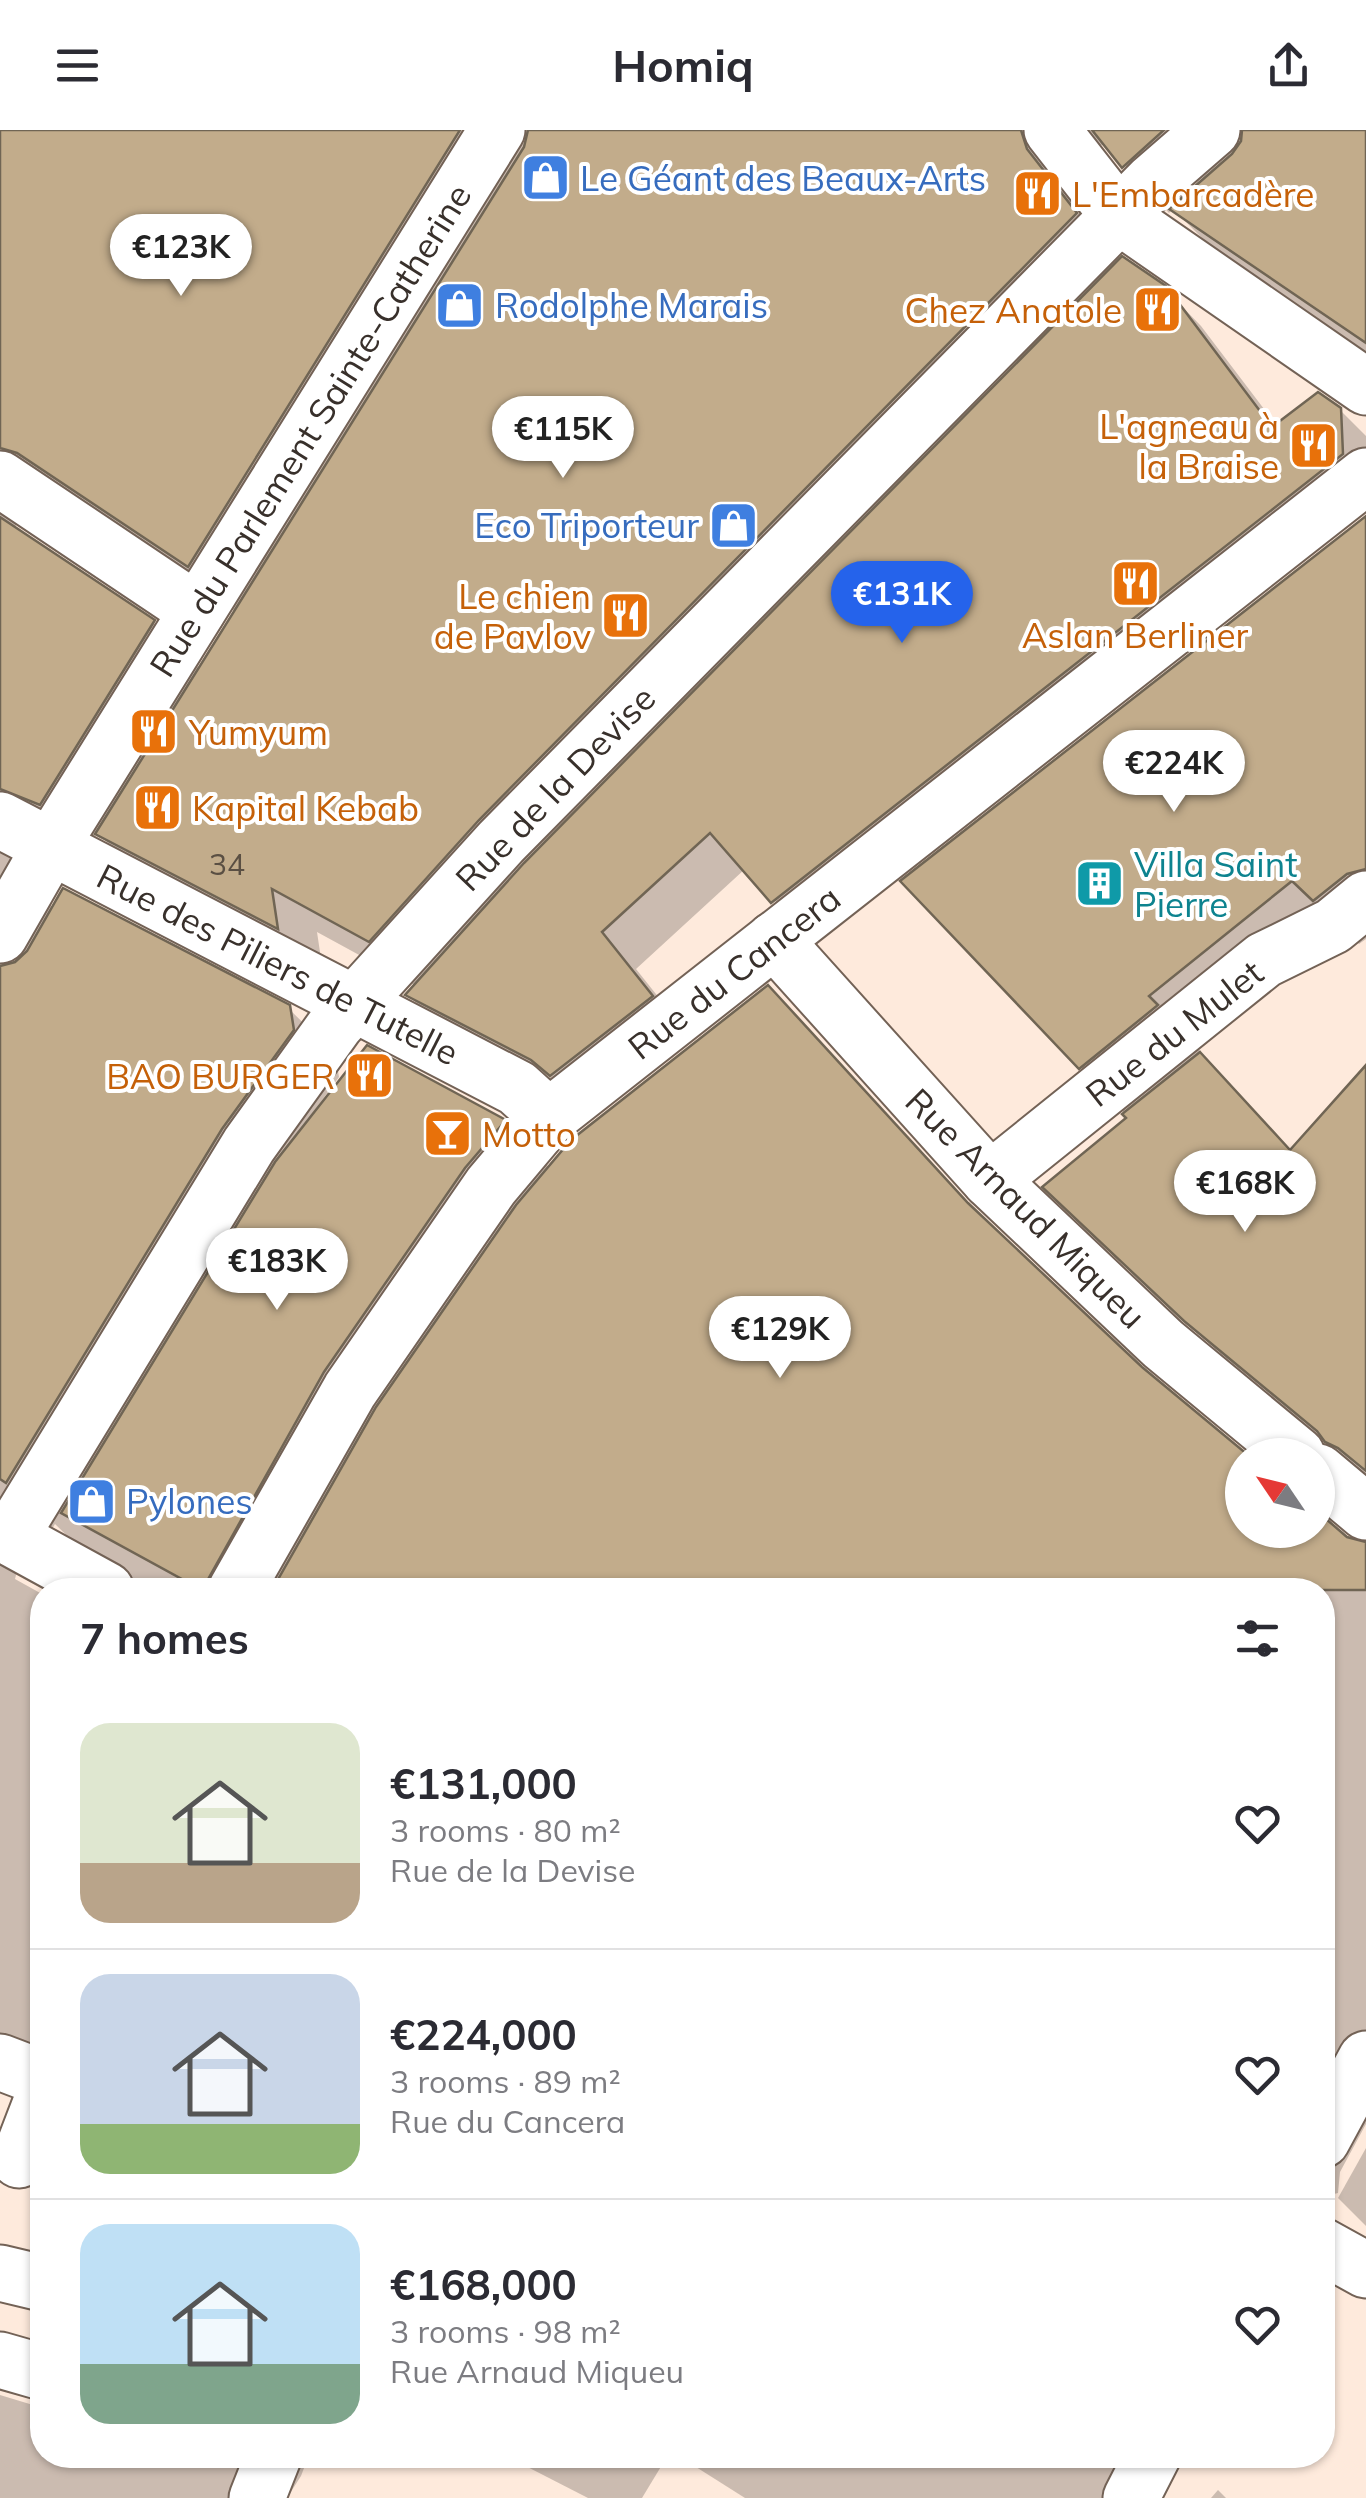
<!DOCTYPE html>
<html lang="en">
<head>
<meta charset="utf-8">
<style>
  :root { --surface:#fff; --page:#f7f7f7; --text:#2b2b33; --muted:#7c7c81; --line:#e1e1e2; --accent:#2563eb }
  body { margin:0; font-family:Mulish,sans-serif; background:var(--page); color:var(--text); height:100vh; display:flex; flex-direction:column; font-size:38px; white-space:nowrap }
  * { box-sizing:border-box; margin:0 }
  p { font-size:32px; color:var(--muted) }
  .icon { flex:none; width:55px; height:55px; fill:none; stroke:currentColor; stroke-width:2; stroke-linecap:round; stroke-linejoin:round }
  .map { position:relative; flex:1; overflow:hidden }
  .drawer { position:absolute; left:30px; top:1448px; width:1305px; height:890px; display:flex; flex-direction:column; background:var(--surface); border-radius:40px; box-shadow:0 2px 8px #0004 }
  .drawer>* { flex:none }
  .needle { width:65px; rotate:305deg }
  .controls { position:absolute; left:1225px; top:1308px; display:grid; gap:20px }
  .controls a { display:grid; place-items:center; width:110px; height:110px; border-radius:50%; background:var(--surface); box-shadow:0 2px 8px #0004; font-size:50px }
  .price { position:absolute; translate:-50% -85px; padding:0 22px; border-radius:35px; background:#fff; color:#222; font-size:32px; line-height:65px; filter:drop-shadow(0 2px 5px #0008) }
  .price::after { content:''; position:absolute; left:50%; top:60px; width:30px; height:22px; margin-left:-15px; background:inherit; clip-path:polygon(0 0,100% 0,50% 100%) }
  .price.on { background:var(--accent); color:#fff }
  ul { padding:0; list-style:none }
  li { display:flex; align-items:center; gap:30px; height:250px; padding:0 50px }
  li+li { border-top:2px solid var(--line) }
  li span { display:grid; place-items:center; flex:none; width:280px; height:200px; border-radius:30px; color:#555 }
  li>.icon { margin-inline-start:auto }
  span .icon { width:120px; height:120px; fill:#fffc; stroke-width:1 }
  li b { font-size:42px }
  h2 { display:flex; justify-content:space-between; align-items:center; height:120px; padding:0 50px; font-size:42px }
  header { display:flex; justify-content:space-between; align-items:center; height:130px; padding:0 50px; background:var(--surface); font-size:45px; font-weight:700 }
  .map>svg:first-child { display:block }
  .shadow { fill:#0003; fill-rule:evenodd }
  .building { fill:#c2ac8b; stroke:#706554; stroke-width:2.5 }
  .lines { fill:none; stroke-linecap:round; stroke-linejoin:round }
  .minor-casing { stroke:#736256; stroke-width:59 }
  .minor { stroke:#fff; stroke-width:55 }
  .labels { text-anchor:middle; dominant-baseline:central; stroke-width:8; stroke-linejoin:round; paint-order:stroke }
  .number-label { font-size:30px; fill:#5a4f43 }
  .shop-label { font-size:35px; fill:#366cbe; stroke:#fff; text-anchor:start }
  .food-label { font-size:35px; fill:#c56008; stroke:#fff; text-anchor:start }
  .street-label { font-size:35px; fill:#38302b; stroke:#fff }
  .culture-label { font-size:35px; fill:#0d838f; stroke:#fff; text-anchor:start }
</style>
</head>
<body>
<header><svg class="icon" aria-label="menu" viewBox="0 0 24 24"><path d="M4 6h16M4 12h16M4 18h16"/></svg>Homiq<svg class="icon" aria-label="share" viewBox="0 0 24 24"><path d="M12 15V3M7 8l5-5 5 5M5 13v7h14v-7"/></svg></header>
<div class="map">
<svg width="1366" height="2368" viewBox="0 0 1366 2368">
  <rect width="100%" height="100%" fill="#feeadc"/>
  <g class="shadow">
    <path d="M 0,0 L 1366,0 L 1366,225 L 1219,125 L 1173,79 L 1169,83 L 1107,16 L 1094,14 L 1073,68 L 1122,131 L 1164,158 L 1201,196 L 1277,296 L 1340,280 L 1366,306 L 1366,370 L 809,807 L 745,739 L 636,839 L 687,903 L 588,980 L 444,900 L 408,865 L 416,856 L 317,802 L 323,842 L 144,750 L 97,702 L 86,720 L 14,739 L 54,779 L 288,878 L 335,924 L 339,947 L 306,992 L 310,995 L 498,986 L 550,1038 L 768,858 L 996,1102 L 1140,1239 L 1244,1325 L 1242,1400 L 1318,1400 L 1318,1386 L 1345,1408 L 1366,1415 L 1366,1994 L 1340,2042 L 1338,2063 L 1322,2067 L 1322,1460 L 137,1460 L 103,1441 L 55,1394 L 41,1418 L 19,1433 L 15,1449 L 42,1464 L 42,1947 L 0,1937 ZM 65,368 L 236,482 L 201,540 L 153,492 L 15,400 L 20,377 Z"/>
    <polygon points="1366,389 1366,809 1359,814 1339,794 1191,912 1200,921 1198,923 1292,1022 1366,939 1366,1349 1233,1236 1092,1103 1129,988 1081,937"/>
    <polygon points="1366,2018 1366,2096 1338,2068"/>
    <polygon points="0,2265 33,2275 42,2274 42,2325 309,2325 301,2346 287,2368 0,2368"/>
    <polygon points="504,2325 668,2325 642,2368 588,2368"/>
    <polygon points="677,2325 1180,2325 1141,2368 745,2368"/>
    <polygon points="1218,2360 1226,2368 1211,2368"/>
  </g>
  <g class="building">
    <polygon points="0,0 460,0 188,437 17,323 0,318"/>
    <polygon points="528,0 1021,0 1027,19 1077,83 479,690 369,812 272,759 278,799 95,704 524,17"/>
    <polygon points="1092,0 1164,0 1122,38"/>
    <polygon points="1242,0 1366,0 1366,213 1169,79 1232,24 1241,11"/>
    <polygon points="1122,126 1166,156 1272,297 1318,262 1341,278 1343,324 771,773 710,703 602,802 653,866 550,946 531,930 405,865 524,733"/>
    <polygon points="1366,386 1366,739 1347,744 1313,771 1292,751 1149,866 1158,875 1079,939 900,751"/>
    <polygon points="0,387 155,490 40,675 0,659"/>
    <polygon points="63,758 290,875 294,900 222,999 6,1353 0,1349 0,836 15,832 27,821"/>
    <polygon points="768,855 968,1073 1142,1237 1248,1325 1242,1325 1242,1400 1318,1400 1318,1382 1347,1407 1366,1412 1366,1460 272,1460 376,1277 516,1075 571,1010"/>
    <polygon points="367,915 506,990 465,1038 324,1242 202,1460 61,1383 275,1032"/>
    <polygon points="1200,922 1290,1020 1366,935 1366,1341 1338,1318 1325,1312 1317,1301 1184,1191 1042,1057 1126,988 1122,984"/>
  </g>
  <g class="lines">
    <defs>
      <g id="minor">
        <polyline points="1052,0 1119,86 1366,257"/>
        <polyline points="0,349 197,481"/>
        <polyline points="0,690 517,958 549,987"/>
        <polyline points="0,805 51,716 497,0"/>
        <polyline points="774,810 990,1050 1163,1214 1297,1325"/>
        <polyline points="990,1050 1264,830 1333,796 1366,769"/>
        <polyline points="1318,1342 1366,1382"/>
        <polyline points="0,1402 106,1460"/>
        <polyline points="10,1407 249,1015 336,894 501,712 1152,52 1212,0"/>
        <polyline points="236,1460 350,1260 491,1056 549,987 1366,346"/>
        <polyline points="0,1932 42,1948"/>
        <polyline points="1322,2010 1366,1929"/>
        <polyline points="19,2030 42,1970"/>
        <polyline points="1322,2116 1366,2140"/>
        <polyline points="0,2143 42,2153"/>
        <polyline points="0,2230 42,2242"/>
        <polyline points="257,2368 274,2325"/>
        <polyline points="1131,2368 1153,2325"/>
      </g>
    </defs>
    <use href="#minor" class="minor-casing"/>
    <use href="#minor" class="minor"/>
  </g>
  <defs>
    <symbol id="shop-square" viewBox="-11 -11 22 22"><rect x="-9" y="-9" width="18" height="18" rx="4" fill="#3f7fe0" stroke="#fff"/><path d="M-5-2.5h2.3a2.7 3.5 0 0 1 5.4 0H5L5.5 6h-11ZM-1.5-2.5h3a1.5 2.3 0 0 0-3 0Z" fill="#fff"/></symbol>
    <symbol id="restaurant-square" viewBox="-11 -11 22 22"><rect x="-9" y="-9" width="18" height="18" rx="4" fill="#e8710a" stroke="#fff"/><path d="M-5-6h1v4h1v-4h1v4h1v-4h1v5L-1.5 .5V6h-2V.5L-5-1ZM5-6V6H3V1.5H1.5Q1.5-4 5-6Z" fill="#fff"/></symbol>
    <symbol id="building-square" viewBox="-11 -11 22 22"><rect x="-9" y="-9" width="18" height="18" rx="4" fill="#0f9aa8" stroke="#fff"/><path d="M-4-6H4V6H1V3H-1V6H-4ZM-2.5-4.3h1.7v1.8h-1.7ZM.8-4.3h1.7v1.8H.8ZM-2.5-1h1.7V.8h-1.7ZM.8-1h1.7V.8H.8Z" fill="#fff"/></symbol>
    <symbol id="bar-square" viewBox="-11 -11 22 22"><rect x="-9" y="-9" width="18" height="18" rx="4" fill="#e8710a" stroke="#fff"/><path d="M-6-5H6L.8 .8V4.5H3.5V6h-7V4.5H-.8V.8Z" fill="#fff"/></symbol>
  </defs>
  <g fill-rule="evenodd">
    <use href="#shop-square" x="518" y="20" width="55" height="55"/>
    <use href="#restaurant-square" x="1010" y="36" width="55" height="55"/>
    <use href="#shop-square" x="432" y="148" width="55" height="55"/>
    <use href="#restaurant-square" x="1130" y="152" width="55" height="55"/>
    <use href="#restaurant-square" x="1286" y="288" width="55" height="55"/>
    <use href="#shop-square" x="706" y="368" width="55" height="55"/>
    <use href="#restaurant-square" x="1108" y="426" width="55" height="55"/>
    <use href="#restaurant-square" x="598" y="458" width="55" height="55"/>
    <use href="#restaurant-square" x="126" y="574" width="55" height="55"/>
    <use href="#restaurant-square" x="130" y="650" width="55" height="55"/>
    <use href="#building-square" x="1072" y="726" width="55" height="55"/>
    <use href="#restaurant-square" x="342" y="918" width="55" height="55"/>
    <use href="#bar-square" x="420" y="976" width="55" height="55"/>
    <use href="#shop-square" x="64" y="1344" width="55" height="55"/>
  </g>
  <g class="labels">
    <g class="number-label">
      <text x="227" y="734">34</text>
    </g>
    <g class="shop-label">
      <text x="580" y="48">Le Géant des Beaux-Arts</text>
      <text x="495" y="175">Rodolphe Marais</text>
      <text x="699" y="395" text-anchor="end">Eco Triporteur</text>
      <text x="126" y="1371">Pylones</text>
    </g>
    <g class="food-label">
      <text x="1072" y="64">L'Embarcadère</text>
      <text x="1122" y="180" text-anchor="end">Chez Anatole</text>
      <text x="1279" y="296" text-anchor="end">L'agneau à<tspan x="1279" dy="40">la Braise</tspan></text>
      <text x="591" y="466" text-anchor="end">Le chien<tspan x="591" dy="40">de Pavlov</tspan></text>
      <text x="1135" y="505" text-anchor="middle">Aslan Berliner</text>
      <text x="189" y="602">Yumyum</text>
      <text x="192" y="678">Kapital Kebab</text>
      <text x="335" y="946" text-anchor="end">BAO BURGER</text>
      <text x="482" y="1004">Motto</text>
    </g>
    <g class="street-label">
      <text transform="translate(310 300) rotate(-58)">Rue du Parlement Sainte-Catherine</text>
      <text transform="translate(555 658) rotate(-46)">Rue de la Devise</text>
      <text transform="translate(278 834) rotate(27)">Rue des Piliers de Tutelle</text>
      <text transform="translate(734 842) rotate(-38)">Rue du Cancera</text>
      <text transform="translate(1174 903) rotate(-38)">Rue du Mulet</text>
      <text transform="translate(1026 1078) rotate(45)">Rue Arnaud Miqueu</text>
    </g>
    <g class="culture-label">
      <text x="1134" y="734">Villa Saint<tspan x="1134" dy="40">Pierre</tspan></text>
    </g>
  </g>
</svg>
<div class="controls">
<a><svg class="needle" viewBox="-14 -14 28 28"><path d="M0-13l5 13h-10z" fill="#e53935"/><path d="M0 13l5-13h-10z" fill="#7c7c81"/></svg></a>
</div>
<b class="price" style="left:181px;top:169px">€123K</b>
<b class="price" style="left:563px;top:351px">€115K</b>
<b class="price on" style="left:902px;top:516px">€131K</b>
<b class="price" style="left:1174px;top:685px">€224K</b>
<b class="price" style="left:1245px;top:1105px">€168K</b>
<b class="price" style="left:277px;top:1183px">€183K</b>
<b class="price" style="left:780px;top:1251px">€129K</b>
<section class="drawer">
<h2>7 homes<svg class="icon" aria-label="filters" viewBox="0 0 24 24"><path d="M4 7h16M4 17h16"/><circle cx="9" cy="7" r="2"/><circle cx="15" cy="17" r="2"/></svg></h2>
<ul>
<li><span style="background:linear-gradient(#dfe7d0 70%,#b9a48a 0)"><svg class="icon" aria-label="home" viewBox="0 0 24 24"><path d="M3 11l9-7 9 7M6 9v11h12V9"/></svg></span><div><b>€131,000</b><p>3 rooms · 80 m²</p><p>Rue de la Devise</p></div><svg class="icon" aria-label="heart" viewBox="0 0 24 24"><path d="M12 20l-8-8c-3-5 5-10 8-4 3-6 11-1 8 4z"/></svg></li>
<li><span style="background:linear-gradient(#c9d6e8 75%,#8fb573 0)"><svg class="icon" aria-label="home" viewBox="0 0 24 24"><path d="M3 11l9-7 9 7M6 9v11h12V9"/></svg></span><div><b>€224,000</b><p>3 rooms · 89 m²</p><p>Rue du Cancera</p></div><svg class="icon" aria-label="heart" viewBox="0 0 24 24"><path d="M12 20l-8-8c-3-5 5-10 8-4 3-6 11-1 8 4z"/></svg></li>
<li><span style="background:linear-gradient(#bfe0f5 70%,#7fa58c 0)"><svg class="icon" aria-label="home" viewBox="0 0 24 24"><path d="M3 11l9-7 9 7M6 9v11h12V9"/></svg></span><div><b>€168,000</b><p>3 rooms · 98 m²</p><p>Rue Arnaud Miqueu</p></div><svg class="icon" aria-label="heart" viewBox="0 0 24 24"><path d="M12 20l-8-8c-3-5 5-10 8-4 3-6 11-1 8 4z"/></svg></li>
</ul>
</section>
</div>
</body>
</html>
